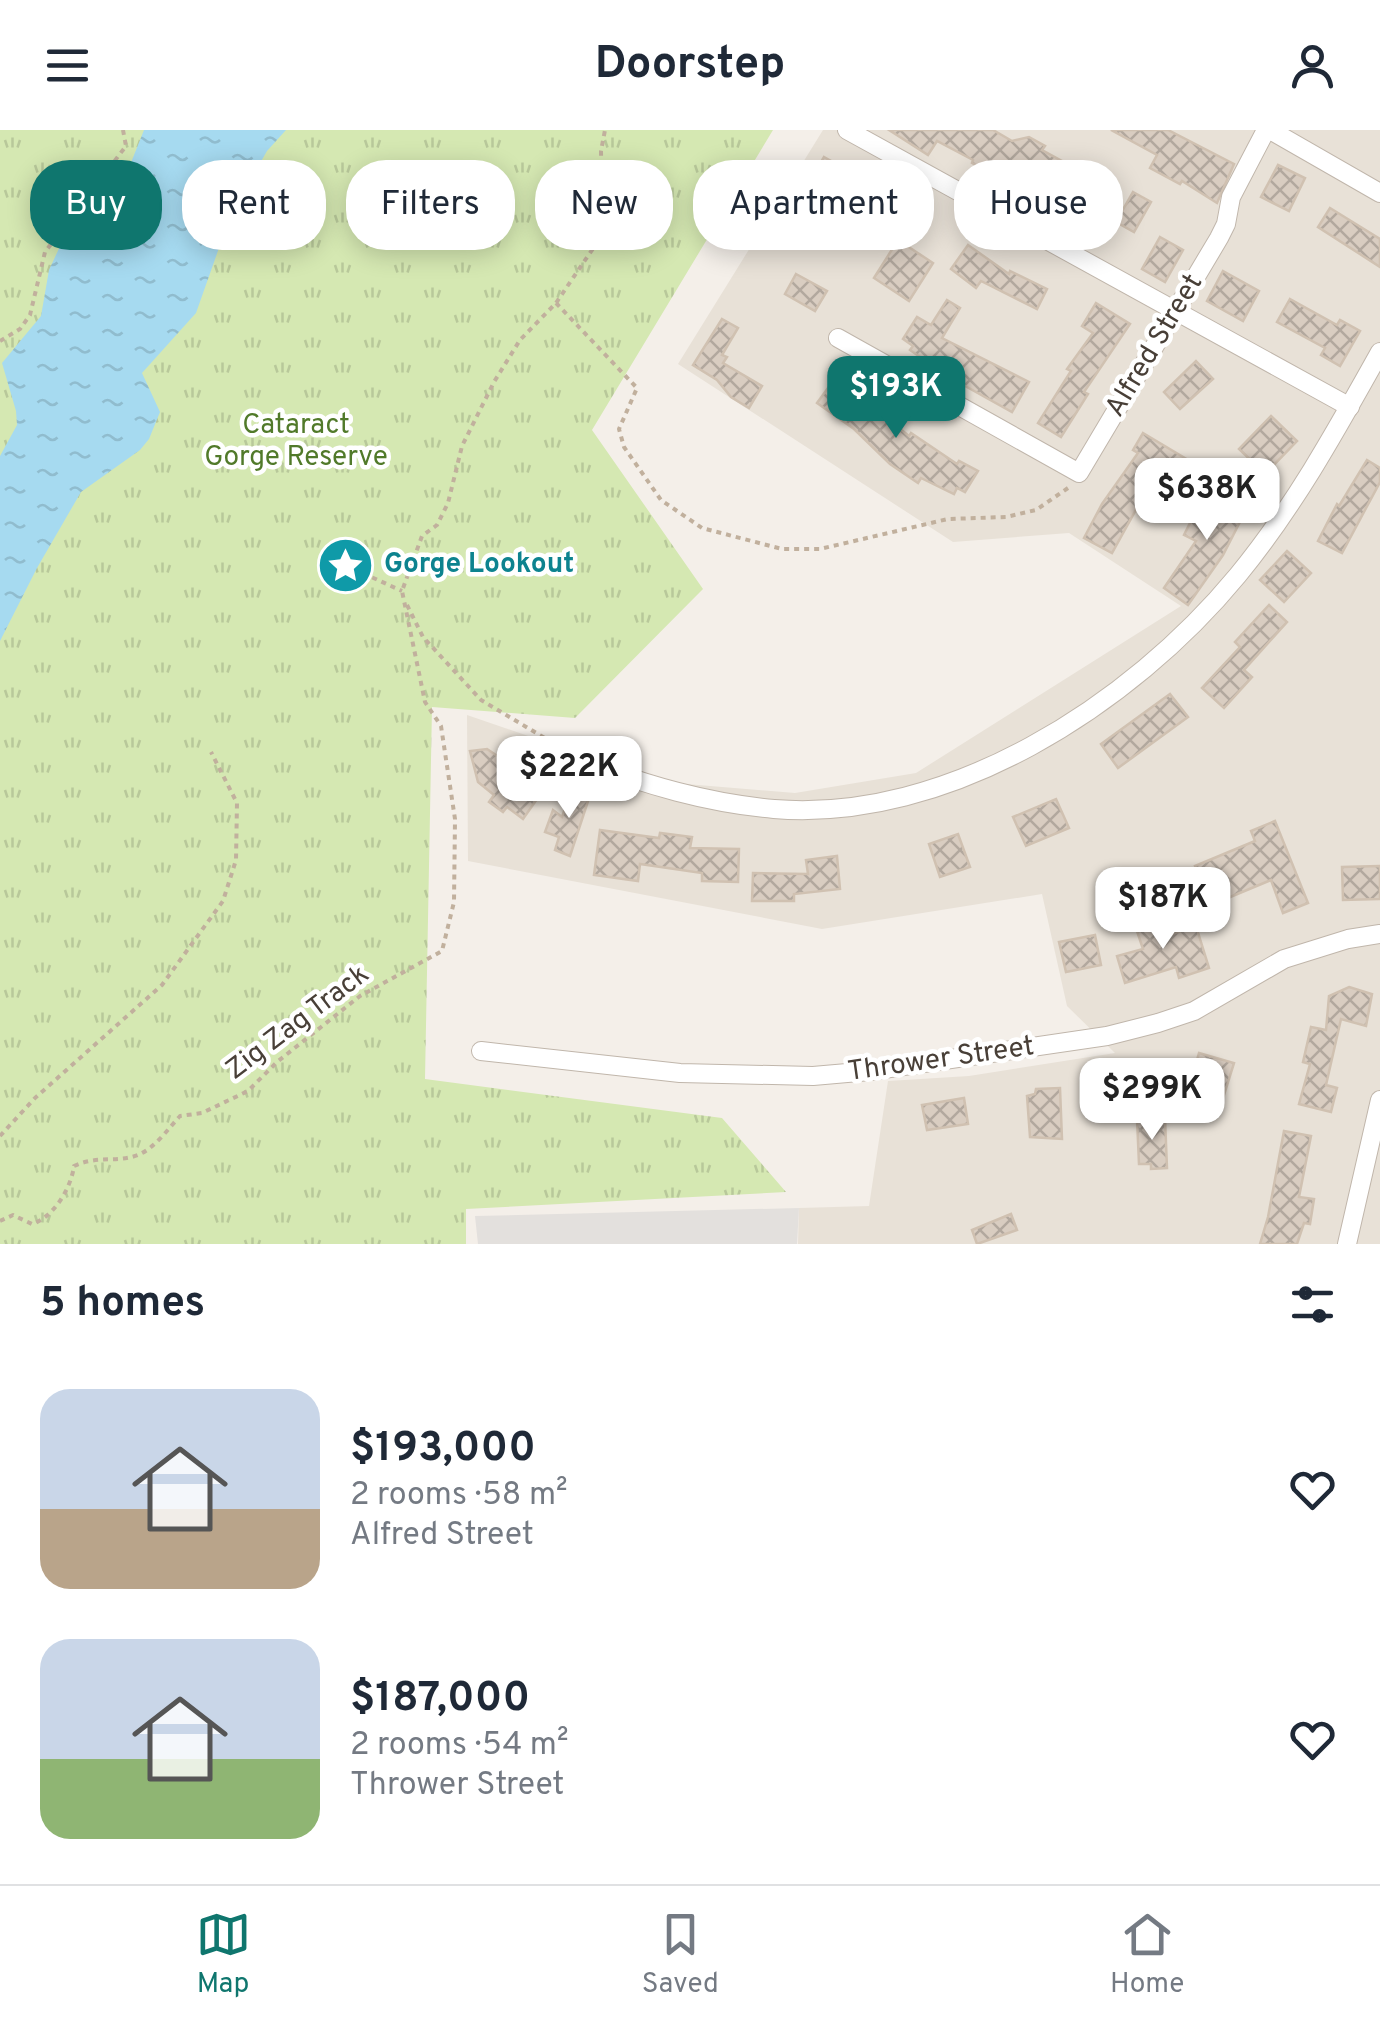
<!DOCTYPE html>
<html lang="en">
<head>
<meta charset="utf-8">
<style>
  :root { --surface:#fff; --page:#f2f2f3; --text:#1f2937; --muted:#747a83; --line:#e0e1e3; --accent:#0f766e }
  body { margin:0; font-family:Overpass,sans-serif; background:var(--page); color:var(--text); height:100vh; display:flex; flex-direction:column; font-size:38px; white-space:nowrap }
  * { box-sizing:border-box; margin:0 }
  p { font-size:32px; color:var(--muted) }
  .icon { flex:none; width:55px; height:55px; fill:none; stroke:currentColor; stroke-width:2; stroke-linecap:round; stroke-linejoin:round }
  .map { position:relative; height:1114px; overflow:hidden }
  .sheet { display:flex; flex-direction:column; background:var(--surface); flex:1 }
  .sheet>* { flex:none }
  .hud { position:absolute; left:30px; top:30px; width:1320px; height:90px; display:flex; gap:20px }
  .price { position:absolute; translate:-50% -85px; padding:0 22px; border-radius:20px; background:#fff; color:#222; font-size:32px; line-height:65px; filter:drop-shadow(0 2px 5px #0008) }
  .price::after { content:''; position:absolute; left:50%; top:60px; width:30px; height:22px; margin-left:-15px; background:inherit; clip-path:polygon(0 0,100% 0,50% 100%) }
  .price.on { background:var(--accent); color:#fff }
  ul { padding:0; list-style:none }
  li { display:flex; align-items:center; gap:30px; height:250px; padding:0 40px }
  li span { display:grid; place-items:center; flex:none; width:280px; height:200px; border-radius:30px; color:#555 }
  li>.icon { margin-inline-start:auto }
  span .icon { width:120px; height:120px; fill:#fffc; stroke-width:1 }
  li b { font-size:42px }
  h2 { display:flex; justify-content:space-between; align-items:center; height:120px; padding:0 40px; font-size:42px }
  .pill { padding:0 35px; border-radius:40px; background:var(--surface); box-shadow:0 5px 25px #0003; font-size:35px; line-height:90px }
  .pill.on { background:var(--accent); color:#fff }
  header { display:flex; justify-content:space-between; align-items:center; height:130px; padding:0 40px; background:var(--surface); font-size:45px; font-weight:700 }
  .tabs { display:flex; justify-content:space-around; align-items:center; height:140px; border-top:2px solid var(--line); background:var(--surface); font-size:28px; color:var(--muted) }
  .tabs a { display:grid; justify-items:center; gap:5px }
  .tabs .on { color:var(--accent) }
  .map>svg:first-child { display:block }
  .residential { fill:#e8e1d7 }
  .park { fill:url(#park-tufts) }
  .parking { fill:#e3e0dd }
  .water { fill:url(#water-ripples) }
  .building { fill:url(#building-cross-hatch); stroke:#d0c1b1; stroke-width:2.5 }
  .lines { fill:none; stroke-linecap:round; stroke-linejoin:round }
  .minor-casing { stroke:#c0b6ab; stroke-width:20 }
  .path { stroke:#c1b09d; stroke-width:4; stroke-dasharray:5 5; stroke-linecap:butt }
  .minor { stroke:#fff; stroke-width:18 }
  .labels { text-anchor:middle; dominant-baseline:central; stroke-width:9; stroke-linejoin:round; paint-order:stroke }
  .street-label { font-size:28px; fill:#483f37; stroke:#fff }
  .park-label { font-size:28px; fill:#517a2a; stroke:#fff }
  .culture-label { font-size:28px; font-weight:bold; fill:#0d838f; stroke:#fff; text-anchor:start }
</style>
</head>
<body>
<header><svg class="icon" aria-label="menu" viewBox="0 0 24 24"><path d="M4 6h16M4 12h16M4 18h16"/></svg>Doorstep<svg class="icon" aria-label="person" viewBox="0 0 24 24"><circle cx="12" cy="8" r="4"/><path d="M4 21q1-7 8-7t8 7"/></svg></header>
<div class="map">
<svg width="1380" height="1114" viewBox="0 0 1380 1114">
  <defs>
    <pattern id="park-tufts" width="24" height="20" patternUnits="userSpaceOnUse" patternTransform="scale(2.5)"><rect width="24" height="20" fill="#d5e8b2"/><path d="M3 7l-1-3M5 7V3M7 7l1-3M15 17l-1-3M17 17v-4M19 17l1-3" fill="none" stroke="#b8c89a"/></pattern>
    <pattern id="water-ripples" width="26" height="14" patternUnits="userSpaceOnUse" patternTransform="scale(2.5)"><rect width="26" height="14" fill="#a6daf0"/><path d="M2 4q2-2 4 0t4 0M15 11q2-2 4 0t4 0" fill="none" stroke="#90bcce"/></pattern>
    <pattern id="building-cross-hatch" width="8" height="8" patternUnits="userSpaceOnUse" patternTransform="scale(2.5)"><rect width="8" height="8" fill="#d9cdc1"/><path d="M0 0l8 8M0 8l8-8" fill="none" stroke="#b2a89e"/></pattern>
  </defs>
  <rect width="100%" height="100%" fill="#f4efe9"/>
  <polygon class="residential" points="823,0 1380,0 1380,1114 798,1114 799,1078 869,1076 888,951 969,946 1115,923 1067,876 1042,764 822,799 468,731 467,585 662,652 795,663 916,643 1181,476 1069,403 953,412 678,234"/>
  <polygon class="park" points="0,0 773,0 592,300 703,459 575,588 432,577 425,949 722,988 786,1062 466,1079 466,1114 0,1114"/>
  <polygon class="parking" points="799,1078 797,1114 478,1114 475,1086"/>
  <polygon class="water" points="144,0 286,0 267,21 231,84 196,183 142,243 160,282 149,309 140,320 81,362 37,438 0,511 0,326 17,295 16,281 2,233 41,186 49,140 62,112 120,60"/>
  <g class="building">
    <polygon points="889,0 993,0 1012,11 1029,7 1045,16 1042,20 1082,42 1065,72 1049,62 1037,82 985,51 990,43 972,33 973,30 937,11 928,25"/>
    <polygon points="1111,0 1168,0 1234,34 1217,73 1182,51 1180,54 1150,38 1157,25"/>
    <polygon points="824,27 907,73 897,90 814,44"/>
    <polygon points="1278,35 1305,48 1289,81 1261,67"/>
    <polygon points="1098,60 1115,80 1093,100 1075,79"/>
    <polygon points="1133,62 1151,72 1134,102 1116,92"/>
    <polygon points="1330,78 1380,109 1380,137 1318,97"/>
    <polygon points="1160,107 1183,120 1165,152 1142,139"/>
    <polygon points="898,110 933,133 909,171 874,148"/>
    <polygon points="968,115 1009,144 1010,141 1047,159 1037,179 981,151 976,158 951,139"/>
    <polygon points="1223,141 1259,161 1243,191 1207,171"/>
    <polygon points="796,144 827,161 815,181 785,164"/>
    <polygon points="1290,169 1337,195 1340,190 1360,201 1340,236 1321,225 1325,218 1277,192"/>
    <polygon points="947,170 960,178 942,208 1029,252 1012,282 949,247 910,220 913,216 903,209 917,187 931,195"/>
    <polygon points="1096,173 1130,194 1084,262 1088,264 1061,307 1038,293 1071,241 1067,239 1093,203 1082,196"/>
    <polygon points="722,189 738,198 722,225 727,227 723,233 762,256 749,278 731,267 717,250 693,235"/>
    <polygon points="1196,231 1213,249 1180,279 1164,262"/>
    <polygon points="836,247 909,306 911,303 957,334 959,331 978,341 965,362 957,358 954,364 921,348 918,353 890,334 854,299 817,273"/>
    <polygon points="1271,286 1297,311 1265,344 1239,319"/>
    <polygon points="1143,303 1188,330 1178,347 1164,338 1138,376 1112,423 1084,408 1102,374 1138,323 1133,320"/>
    <polygon points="1367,330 1380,338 1380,352 1342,423 1318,411 1337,374 1339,376"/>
    <polygon points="1225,346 1238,354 1229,367 1245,382 1223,425 1188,475 1164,458 1196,411 1184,405 1193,387 1200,391"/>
    <polygon points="1287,421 1311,443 1284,472 1260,450"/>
    <polygon points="1269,475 1287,492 1244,540 1252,547 1224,578 1202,558 1240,517 1235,512"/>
    <polygon points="1170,564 1188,587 1118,638 1101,614"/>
    <polygon points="487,619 521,642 527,633 545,646 531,665 537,669 523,689 507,677 503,682 489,672 494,665 478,652 470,621"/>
    <polygon points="573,656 591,662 570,726 555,720 559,707 545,702 553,680 562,687"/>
    <polygon points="1056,669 1069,698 1026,716 1013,687"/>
    <polygon points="1275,691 1308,773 1283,783 1271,750 1211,775 1195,736 1255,711 1251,701"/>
    <polygon points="600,700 659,708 660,703 692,707 690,718 739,719 738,752 702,751 702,743 640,734 638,751 594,745"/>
    <polygon points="958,704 970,737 940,747 929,714"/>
    <polygon points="837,726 840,759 794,764 794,771 752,771 753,743 808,744 806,730"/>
    <polygon points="1380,736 1380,769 1343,770 1342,737"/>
    <polygon points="1149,781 1157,809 1196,796 1209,838 1179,848 1176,837 1125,853 1117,826 1143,819 1132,786"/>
    <polygon points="1095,805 1101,835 1066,842 1059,812"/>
    <polygon points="1349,857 1372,864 1366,896 1341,889 1326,955 1337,958 1331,982 1299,974 1310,934 1303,932 1311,897 1326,900 1329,866"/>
    <polygon points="1199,923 1234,933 1219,981 1185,971"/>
    <polygon points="1060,958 1062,1009 1030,1007 1027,966 1035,964 1036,959"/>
    <polygon points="964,968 968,994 927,1000 922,975"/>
    <polygon points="1165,988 1167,1038 1151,1039 1151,1034 1139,1034 1137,989"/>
    <polygon points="1284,1001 1311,1006 1299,1067 1314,1069 1310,1094 1304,1093 1297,1114 1260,1114 1268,1087"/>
    <polygon points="1011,1084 1017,1100 977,1114 972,1100"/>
  </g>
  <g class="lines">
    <defs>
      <g id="minor">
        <polyline points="847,0 1350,277"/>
        <polyline points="1270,0 1380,63"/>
        <polyline points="838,208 1079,343 1219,108 1226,94 1231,67 1266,0"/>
        <path d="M 583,631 C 646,655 707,673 774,679 C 948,693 1131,575 1238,445 C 1294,377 1337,299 1380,222"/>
        <polyline points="481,921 680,943 813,946 870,941 1107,906 1158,893 1194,881 1284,829 1348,809 1380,804"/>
        <polyline points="1347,1114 1380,970"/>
      </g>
    </defs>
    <use href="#minor" class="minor-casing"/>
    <g class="path">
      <polyline points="556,173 637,258 619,299 624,317 661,370 702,398 782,419 820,419 948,389 1006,387 1036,380 1068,358"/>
      <polyline points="0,211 20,199 30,185 45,122 126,16 123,0"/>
      <polyline points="345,435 402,461"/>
      <polyline points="407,475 423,507 481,570 570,623"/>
      <polyline points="0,1006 35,968 162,855 223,771 236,730 237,673 211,622"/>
      <path d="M 0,1091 L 13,1085 L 32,1094 C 54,1087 71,1058 74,1036 C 97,1025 117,1033 138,1025 C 155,1018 168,999 180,986 L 202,983 L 248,961 L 277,932 L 360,866 L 442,821 L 454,772 L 455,689 L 441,596 L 425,572 L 402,461 L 422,406 L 437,395 L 448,373 L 462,316 L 494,252 L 520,210 L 556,173 L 594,117 L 602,93 L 601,21 L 605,0"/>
    </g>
    <use href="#minor" class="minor"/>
  </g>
  <defs>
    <symbol id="sight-disc" viewBox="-11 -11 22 22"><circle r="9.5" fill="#0f9aa8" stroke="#fff"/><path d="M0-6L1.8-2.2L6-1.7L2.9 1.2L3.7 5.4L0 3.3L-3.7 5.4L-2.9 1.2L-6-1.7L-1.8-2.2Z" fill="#fff"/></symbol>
  </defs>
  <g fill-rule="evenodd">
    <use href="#sight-disc" x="314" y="404" width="63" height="63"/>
  </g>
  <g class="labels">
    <g class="street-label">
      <text transform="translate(1155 216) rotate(-59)">Alfred Street</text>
      <text transform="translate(298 893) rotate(-37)">Zig Zag Track</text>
      <text transform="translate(941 930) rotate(-8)">Thrower Street</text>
    </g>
    <g class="park-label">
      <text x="296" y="296">Cataract<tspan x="296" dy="32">Gorge Reserve</tspan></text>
    </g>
    <g class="culture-label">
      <text x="384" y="435">Gorge Lookout</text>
    </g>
  </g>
</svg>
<b class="price on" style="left:896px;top:311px">$193K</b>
<b class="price" style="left:1207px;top:413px">$638K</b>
<b class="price" style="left:569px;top:691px">$222K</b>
<b class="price" style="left:1163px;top:822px">$187K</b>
<b class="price" style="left:1152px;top:1013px">$299K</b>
<div class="hud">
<a class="pill on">Buy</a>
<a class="pill">Rent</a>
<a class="pill">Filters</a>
<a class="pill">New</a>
<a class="pill">Apartment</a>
<a class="pill">House</a>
</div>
</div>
<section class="sheet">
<h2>5 homes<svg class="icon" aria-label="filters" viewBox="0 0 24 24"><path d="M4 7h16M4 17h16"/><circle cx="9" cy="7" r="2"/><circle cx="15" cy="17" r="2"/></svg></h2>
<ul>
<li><span style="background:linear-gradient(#c9d6e8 60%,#b9a48a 0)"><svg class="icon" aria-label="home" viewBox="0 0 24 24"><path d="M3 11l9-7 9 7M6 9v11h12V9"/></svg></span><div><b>$193,000</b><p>2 rooms · 58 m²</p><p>Alfred Street</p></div><svg class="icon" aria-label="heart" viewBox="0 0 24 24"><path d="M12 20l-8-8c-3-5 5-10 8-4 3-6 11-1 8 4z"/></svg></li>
<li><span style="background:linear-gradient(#c9d6e8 60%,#8fb573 0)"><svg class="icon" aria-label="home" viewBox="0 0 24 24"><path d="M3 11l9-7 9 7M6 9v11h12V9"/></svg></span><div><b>$187,000</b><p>2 rooms · 54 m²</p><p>Thrower Street</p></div><svg class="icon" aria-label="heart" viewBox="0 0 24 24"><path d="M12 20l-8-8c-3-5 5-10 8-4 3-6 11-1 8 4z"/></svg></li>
</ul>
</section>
<nav class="tabs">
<a class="on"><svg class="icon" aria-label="map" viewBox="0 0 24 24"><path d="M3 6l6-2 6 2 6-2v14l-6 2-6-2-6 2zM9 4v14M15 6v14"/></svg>Map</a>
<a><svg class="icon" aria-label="saved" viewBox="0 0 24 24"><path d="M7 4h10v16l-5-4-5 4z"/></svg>Saved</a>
<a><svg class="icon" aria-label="home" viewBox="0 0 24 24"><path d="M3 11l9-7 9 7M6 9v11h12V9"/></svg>Home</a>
</nav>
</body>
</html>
